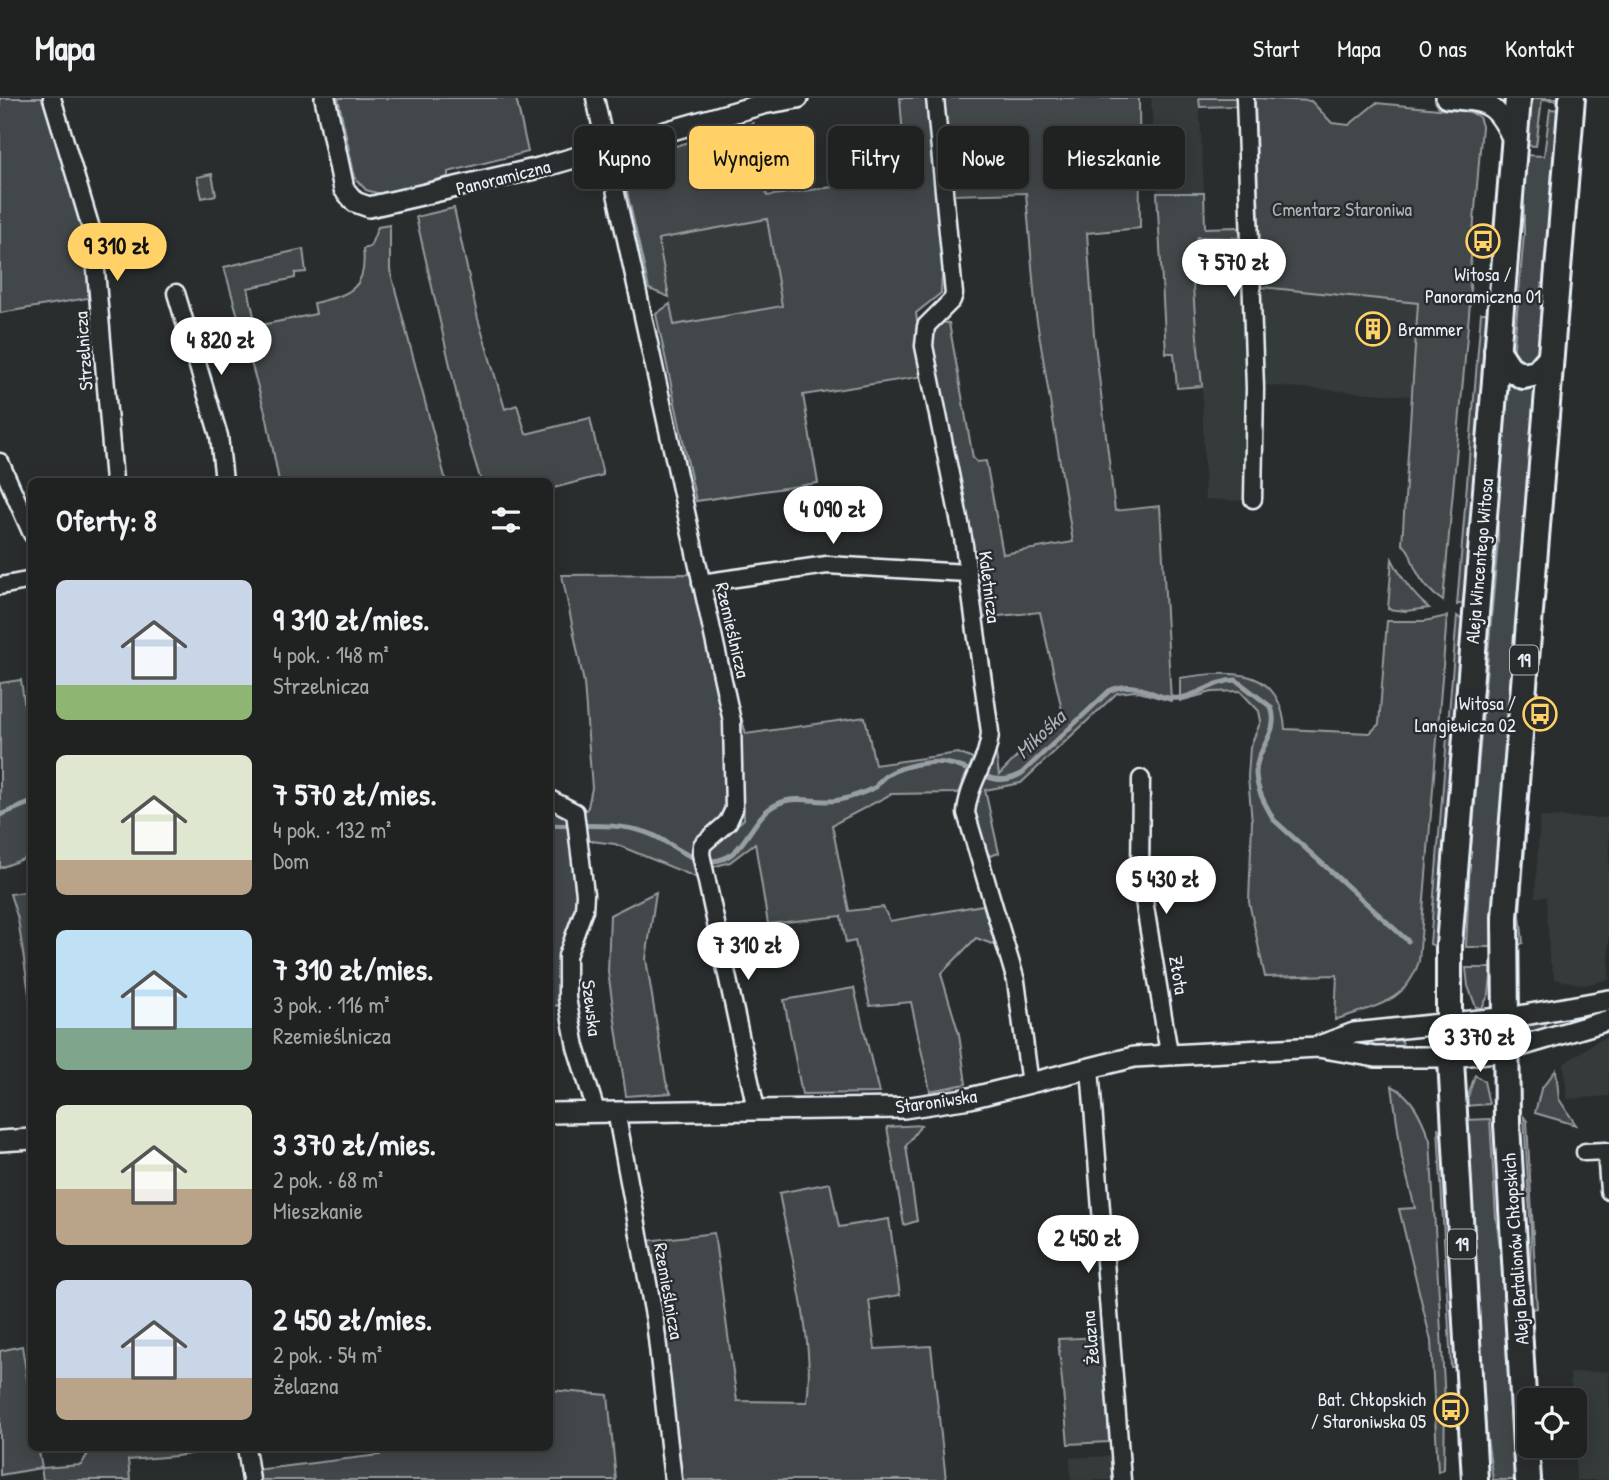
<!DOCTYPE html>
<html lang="pl">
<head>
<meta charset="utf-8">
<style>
  :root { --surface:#202222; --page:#2d2f2f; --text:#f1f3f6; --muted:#a2a4a5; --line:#3d3f40; --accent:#ffd166 }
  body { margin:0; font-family:"Patrick Hand",sans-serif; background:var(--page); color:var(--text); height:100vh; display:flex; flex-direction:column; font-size:26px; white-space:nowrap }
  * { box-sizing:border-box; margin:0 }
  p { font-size:23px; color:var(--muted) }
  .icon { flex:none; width:38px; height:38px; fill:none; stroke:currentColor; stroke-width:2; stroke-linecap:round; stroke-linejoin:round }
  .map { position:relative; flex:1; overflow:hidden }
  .sheet { position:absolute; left:28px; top:380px; width:525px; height:973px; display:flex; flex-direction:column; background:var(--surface); border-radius:10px; box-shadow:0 4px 18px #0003,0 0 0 2px var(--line) }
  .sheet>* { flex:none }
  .top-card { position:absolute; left:574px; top:28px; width:665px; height:63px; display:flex; gap:14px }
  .fabs { position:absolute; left:1517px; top:1290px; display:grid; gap:14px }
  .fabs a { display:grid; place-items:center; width:70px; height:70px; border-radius:10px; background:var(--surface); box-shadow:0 4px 18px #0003,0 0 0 2px var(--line); font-size:35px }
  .price { position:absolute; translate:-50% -60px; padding:0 16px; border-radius:24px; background:#fff; color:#222; font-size:23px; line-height:46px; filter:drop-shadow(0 2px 4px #0008) }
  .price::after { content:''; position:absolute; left:50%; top:42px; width:21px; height:16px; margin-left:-10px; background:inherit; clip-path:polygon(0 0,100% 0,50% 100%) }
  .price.selected { background:var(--accent); color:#111 }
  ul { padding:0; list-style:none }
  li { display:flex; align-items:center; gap:21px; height:175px; padding:0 28px }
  li span { display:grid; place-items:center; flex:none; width:196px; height:140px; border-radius:10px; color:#555 }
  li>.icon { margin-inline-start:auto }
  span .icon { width:84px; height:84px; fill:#fffc; stroke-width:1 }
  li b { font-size:30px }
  h2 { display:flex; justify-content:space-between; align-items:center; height:84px; padding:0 28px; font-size:30px }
  .chip { padding:0 24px; border-radius:10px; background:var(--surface); box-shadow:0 4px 18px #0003,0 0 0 2px var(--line); font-size:24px; line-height:63px }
  .chip.selected { background:var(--accent); color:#111 }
  header { display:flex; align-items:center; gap:42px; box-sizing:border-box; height:98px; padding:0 35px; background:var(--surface); border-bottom:2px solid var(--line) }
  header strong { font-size:33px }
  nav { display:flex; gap:38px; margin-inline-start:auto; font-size:24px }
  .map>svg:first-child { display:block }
  .built { fill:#363a3b }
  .green { fill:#424648; stroke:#959ca0; stroke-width:2 }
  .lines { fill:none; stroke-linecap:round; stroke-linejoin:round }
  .stream { stroke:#989fa3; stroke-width:5 }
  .minor-casing { stroke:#e8f1f8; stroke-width:21 }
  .tertiary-casing { stroke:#e8f1f8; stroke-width:24 }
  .primary-casing { stroke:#e8f1f8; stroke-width:30 }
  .minor { stroke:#2a2d2e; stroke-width:16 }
  .tertiary { stroke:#2a2d2e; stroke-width:19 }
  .primary { stroke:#2a2d2e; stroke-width:24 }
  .labels { text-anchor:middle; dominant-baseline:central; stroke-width:5; stroke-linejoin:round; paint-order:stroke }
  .shield { fill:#2a2d2e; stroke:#afb6bb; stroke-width:2 }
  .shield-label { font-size:18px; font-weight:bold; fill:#e8f1f8 }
  .street-label { font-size:19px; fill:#e8f1f8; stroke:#2a2d2e }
  .park-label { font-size:19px; fill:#aeb5ba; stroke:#2a2d2e }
  .poi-label { font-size:19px; fill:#e8f1f8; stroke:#2a2d2e; text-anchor:end }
  .water-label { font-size:21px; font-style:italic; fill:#acb3b9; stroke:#2a2d2e }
</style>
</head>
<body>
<header>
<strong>Mapa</strong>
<nav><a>Start</a><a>Mapa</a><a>O nas</a><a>Kontakt</a></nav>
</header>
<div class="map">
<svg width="1609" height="1382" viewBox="0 0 1609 1382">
  <rect width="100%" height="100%" fill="#2a2d2e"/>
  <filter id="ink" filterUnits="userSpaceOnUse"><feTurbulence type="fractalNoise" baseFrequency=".0143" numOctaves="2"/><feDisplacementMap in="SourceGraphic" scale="14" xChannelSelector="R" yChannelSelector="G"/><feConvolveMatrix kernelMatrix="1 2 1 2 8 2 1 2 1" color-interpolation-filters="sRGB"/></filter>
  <g filter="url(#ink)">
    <g class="built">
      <polygon points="1151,0 1199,0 1204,95 1157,95"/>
      <polygon points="767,120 783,208 674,227 658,141"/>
      <polygon points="1198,139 1244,140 1248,403 1205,401 1202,288 1192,169 1194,143"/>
      <polygon points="1261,189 1418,205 1412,298 1262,287"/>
      <polygon points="1540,719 1609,720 1609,881 1585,887 1555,881 1549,859 1547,799 1535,799"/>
      <polygon points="1609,939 1609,998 1567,1001 1564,966 1598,942"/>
      <polygon points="1609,1273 1609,1382 1576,1382 1575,1302 1572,1302 1570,1275"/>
      <polygon points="1112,1358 1114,1382 1071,1382 1070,1360"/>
    </g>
    <g class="green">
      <path d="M 0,0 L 42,0 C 62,65 92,131 88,200 L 0,215 Z"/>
      <polygon points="338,0 516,0 528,54 448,74 448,79 380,96 366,92 355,80"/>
      <polygon points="900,0 929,0 931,17 943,156 941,195 916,215 924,278 803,297 818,385 696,403 656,216 670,206 674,227 782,208 767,121 658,141 669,199 649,191 622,71 625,63 753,25 767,98 906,79"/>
      <path d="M 941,0 L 1139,0 L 1140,130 L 1087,135 L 1094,237 L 1115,413 L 1160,408 L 1171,603 L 1135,593 L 1117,595 L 1021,685 L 985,692 L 999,755 L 990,758 C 959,722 977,685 995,649 L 999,677 L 1062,612 L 1040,514 L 979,520 L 929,247 L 938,224 L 949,225 L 973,360 L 977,364 L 986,363 L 1003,456 L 1073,444 L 1036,217 L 1026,95 L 951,97 Z"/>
      <polygon points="1199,0 1237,0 1236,8 1200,9"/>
      <path d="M 1255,0 L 1311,3 L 1332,25 L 1349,27 L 1376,5 L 1470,14 L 1479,19 L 1482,28 L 1469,183 L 1471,194 L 1443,503 C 1431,495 1422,485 1416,472 C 1410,461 1412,453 1402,446 L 1418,205 L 1261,189 Z"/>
      <polygon points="1528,0 1561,0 1561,3 1542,1 1536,48 1524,47"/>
      <polygon points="1550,11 1560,12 1540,260 1532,269 1513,260 1524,136 1523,57 1544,58"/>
      <polygon points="212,76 216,97 202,100 197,79"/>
      <path d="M 1157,95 L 1204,95 L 1205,130 L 1237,129 L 1244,140 L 1198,139 C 1185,152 1200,264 1202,288 L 1177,290 L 1174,255 L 1166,255 Z"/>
      <polygon points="454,110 478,221 505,311 517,307 526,336 590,320 603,377 550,391 550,383 481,383 463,324 416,119"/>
      <path d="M 390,127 L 390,172 L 446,383 L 279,383 L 267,321 L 224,169 L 303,151 L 306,174 L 295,175 L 295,180 L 248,190 L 256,228 L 316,216 L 314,205 C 349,197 368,191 363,151 L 370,149 L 378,129 Z"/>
      <polygon points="1481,215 1488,215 1464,504 1457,507"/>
      <polygon points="1504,278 1537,288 1493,849 1466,849 1470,761 1498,443 1498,369"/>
      <path d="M 1392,461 C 1402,481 1412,496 1429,510 L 1406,513 L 1388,511 Z"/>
      <polygon points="691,476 728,631 730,702 717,723 696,747 700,781 615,746 584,742 580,720 588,709 592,690 584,585 562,477"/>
      <path d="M 1447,518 L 1419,863 C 1406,906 1373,908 1335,922 L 1337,877 L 1265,879 L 1249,804 L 1252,724 L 1248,679 L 1250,649 L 1261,623 L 1259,613 L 1240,593 L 1212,594 L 1180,603 L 1180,580 C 1228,573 1280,566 1285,631 L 1370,635 L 1379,626 L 1387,523 L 1425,523 Z"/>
      <polygon points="1457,518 1463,523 1438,849 1430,846"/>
      <polygon points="21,582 31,653 31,758 0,770 0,585"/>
      <polygon points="865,619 875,667 958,655 973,661 958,695 891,696 832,727 849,813 883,809 890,823 983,807 995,847 976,840 941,876 959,936 966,986 930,993 911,904 870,908 855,843 846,845 841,818 768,826 755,745 730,764 713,769 707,753 744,721 739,630 742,622 746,636"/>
      <polygon points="1527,686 1530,686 1520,816 1523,845 1519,847 1515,832"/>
      <polygon points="550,710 570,719 583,800 563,907 550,908"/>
      <polygon points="31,793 32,793 31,909 18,821 10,796"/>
      <polygon points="656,794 646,861 666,984 671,995 626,998 608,874 610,817"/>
      <polygon points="1466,870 1492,870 1489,896 1482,910 1476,909 1468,888"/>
      <polygon points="854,890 879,995 802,996 784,902"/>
      <polygon points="1545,924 1546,932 1522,936 1518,933 1526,928"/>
      <polygon points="1402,942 1403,951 1338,947"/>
      <polygon points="1556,972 1559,1001 1576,1027 1535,1015 1541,991"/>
      <polygon points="1475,977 1484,983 1489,1006 1465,1008"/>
      <path d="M 1392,988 C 1413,998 1422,1021 1430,1042 L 1445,1304 L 1444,1371 L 1438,1374 L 1431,1243 L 1399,1111 L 1415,1110 L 1402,1060 Z"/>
      <polygon points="1524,1019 1527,1023 1537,1210 1529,1211 1531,1135"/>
      <polygon points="1490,1021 1496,1120 1510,1222 1518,1382 1493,1382 1480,1290 1465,1022"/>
      <polygon points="921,1027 906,1048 917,1123 904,1127 887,1029"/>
      <polygon points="1438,1029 1447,1053 1457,1237 1455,1269 1451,1269"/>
      <path d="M 830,1085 L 839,1129 L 889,1121 L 900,1197 L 869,1202 L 875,1251 L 931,1248 L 946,1382 L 683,1382 L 664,1239 L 646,1143 L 714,1135 L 737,1303 L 807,1304 C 816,1244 790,1155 779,1095 Z"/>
      <polygon points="1103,1239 1109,1344 1068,1346 1058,1241"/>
      <polygon points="22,1248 31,1306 32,1349 38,1349 42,1370 81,1367 92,1349 232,1349 177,1358 128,1362 130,1382 43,1382 41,1370 0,1377 0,1253"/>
      <polygon points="550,1292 608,1297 616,1382 256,1382 256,1372 380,1357 379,1349 550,1349"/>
    </g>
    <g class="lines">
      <g class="stream">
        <polyline points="0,717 32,704"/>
        <path d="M 550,727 C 582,729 613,724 645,734 C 669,741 685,763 712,763 C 742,762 749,726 769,711 C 788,697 804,702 825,703 C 841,704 861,696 876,689 C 885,669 930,661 950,666 C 975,671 997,692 1022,675 L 1109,593 C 1140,579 1152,603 1179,600 C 1198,598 1216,582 1236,582 L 1271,609 C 1281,635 1255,651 1256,676 C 1257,693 1266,708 1274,722 L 1408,843"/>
      </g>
      <defs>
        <g id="minor">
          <polyline points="52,0 93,137 114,383"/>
          <polyline points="595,0 732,623 734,711 728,724 702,747 701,756 756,1011"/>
          <path d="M 935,0 L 954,196 L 952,202 L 926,228 L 924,248 L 963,440 L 990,634 C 989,663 968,685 966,715 L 1016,883 L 1030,986"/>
          <polyline points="1245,0 1255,290 1253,401"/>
          <polyline points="176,195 219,338 224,383"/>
          <polyline points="0,364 32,436"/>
          <polyline points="701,485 827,467 967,475"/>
          <polyline points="0,488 32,482"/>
          <polyline points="1141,681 1140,778 1169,955"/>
          <polyline points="550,701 575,714 585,796 584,812 567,858 567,900 576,949 596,1013"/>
          <polyline points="1090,970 1122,1382"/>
          <polyline points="616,1013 655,1223 673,1382"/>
          <polyline points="1585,1054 1606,1053 1609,1093"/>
          <polyline points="246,1349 251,1382"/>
        </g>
        <g id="tertiary">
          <polyline points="325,0 344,91 355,104 369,109 539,70 763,6 798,0"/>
          <path d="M 1446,0 C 1488,4 1496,3 1514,44"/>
          <polyline points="1319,948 1354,935 1519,918 1609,902"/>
          <polyline points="550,1015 904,1010 970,1000 1134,959 1318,949 1376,959 1452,959 1504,953 1609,922"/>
          <polyline points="0,1043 32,1041"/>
        </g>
        <g id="primary">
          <polyline points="1497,252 1509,270 1523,278 1537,275 1549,261"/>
          <polyline points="1475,1382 1449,927 1449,847 1518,0"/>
          <polyline points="1528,1382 1507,1026 1505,819 1572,0"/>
        </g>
      </defs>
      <use href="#minor" class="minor-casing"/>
      <use href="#tertiary" class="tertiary-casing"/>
      <use href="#primary" class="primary-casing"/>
      <use href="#minor" class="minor"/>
      <use href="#tertiary" class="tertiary"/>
      <use href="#primary" class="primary"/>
    </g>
  </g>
  <defs>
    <symbol id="bus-ring" viewBox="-11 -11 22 22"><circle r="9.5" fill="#2a2d2e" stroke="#ffd166" stroke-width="1.5"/><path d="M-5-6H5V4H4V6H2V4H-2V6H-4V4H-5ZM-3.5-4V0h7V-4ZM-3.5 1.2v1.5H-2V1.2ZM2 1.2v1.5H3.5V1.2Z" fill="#ffd166"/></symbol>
    <symbol id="building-ring" viewBox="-11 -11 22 22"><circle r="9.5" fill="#2a2d2e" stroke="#ffd166" stroke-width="1.5"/><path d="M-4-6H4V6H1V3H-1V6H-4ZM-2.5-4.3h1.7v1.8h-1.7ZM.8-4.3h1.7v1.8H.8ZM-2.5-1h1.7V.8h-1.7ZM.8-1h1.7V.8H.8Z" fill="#ffd166"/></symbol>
  </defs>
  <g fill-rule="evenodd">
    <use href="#bus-ring" x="1464" y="124" width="38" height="38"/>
    <use href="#building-ring" x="1354" y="212" width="38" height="38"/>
    <use href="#bus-ring" x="1521" y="597" width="38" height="38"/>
    <use href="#bus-ring" x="1432" y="1293" width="38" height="38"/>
  </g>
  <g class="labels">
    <g class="shield">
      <rect x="1510" y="547.5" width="28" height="29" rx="5"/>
      <rect x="1448" y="1131.5" width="28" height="29" rx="5"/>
    </g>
    <g class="shield-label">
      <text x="1524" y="562">19</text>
      <text x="1462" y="1146">19</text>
    </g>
    <g class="street-label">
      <text transform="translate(503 79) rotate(-14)">Panoramiczna</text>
      <text transform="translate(83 253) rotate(-94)">Strzelnicza</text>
      <text transform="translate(1479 463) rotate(-85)">Aleja Wincentego Witosa</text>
      <text transform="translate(990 489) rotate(83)">Kaletnicza</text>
      <text transform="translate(733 532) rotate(77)">Rzemieślnicza</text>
      <text transform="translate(1179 877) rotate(81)">Złota</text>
      <text transform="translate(592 910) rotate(83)">Szewska</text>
      <text transform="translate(936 1003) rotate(-8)">Staroniwska</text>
      <text transform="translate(1515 1151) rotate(-94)">Aleja Batalionów Chłopskich</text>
      <text transform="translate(669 1193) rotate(80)">Rzemieślnicza</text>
      <text transform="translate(1090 1240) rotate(-95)">Żelazna</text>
    </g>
    <g class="park-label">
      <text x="1342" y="111">Cmentarz Staroniwa</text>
    </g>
    <g class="poi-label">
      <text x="1483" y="176" text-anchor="middle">Witosa /<tspan x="1483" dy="22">Panoramiczna 01</tspan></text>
      <text x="1398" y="231" text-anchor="start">Brammer</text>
      <text x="1516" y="605">Witosa /<tspan x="1516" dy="22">Langiewicza 02</tspan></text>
      <text x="1426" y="1301">Bat. Chłopskich<tspan x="1426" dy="22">/ Staroniwska 05</tspan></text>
    </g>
    <g class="water-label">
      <text transform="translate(1040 636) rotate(-43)">Mikośka</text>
    </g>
  </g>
</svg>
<div class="fabs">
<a><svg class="icon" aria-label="locate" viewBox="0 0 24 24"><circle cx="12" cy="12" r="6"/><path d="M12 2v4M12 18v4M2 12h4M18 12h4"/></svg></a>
</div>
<b class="price selected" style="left:117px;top:185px">9 310 zł</b>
<b class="price" style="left:1234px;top:201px">7 570 zł</b>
<b class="price" style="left:221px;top:279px">4 820 zł</b>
<b class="price" style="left:833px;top:448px">4 090 zł</b>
<b class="price" style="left:1166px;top:818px">5 430 zł</b>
<b class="price" style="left:748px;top:884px">7 310 zł</b>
<b class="price" style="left:1480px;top:976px">3 370 zł</b>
<b class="price" style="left:1088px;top:1177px">2 450 zł</b>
<div class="top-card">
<a class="chip">Kupno</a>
<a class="chip selected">Wynajem</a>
<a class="chip">Filtry</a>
<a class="chip">Nowe</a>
<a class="chip">Mieszkanie</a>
</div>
<section class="sheet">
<h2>Oferty: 8<svg class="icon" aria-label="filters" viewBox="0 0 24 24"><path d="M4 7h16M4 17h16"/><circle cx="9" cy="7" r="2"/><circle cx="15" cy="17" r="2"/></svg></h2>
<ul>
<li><span style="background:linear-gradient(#c9d6e8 75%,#8fb573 0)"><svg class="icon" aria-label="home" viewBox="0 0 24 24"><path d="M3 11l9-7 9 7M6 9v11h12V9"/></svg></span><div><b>9 310 zł/mies.</b><p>4 pok. · 148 m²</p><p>Strzelnicza</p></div></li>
<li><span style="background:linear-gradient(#dfe7d0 75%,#b9a48a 0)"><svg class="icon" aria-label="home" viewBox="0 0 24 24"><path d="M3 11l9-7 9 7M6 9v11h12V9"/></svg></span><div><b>7 570 zł/mies.</b><p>4 pok. · 132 m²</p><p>Dom</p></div></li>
<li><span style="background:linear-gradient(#bfe0f5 70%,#7fa58c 0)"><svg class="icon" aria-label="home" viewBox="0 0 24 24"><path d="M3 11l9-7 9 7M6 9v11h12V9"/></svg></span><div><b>7 310 zł/mies.</b><p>3 pok. · 116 m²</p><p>Rzemieślnicza</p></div></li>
<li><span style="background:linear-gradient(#dfe7d0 60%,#b9a48a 0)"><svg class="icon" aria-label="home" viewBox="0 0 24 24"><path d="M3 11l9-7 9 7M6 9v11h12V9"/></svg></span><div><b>3 370 zł/mies.</b><p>2 pok. · 68 m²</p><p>Mieszkanie</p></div></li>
<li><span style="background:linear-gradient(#c9d6e8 70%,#b9a48a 0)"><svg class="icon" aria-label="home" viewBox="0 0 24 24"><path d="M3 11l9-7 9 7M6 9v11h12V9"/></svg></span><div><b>2 450 zł/mies.</b><p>2 pok. · 54 m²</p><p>Żelazna</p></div></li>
</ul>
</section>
</div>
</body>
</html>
